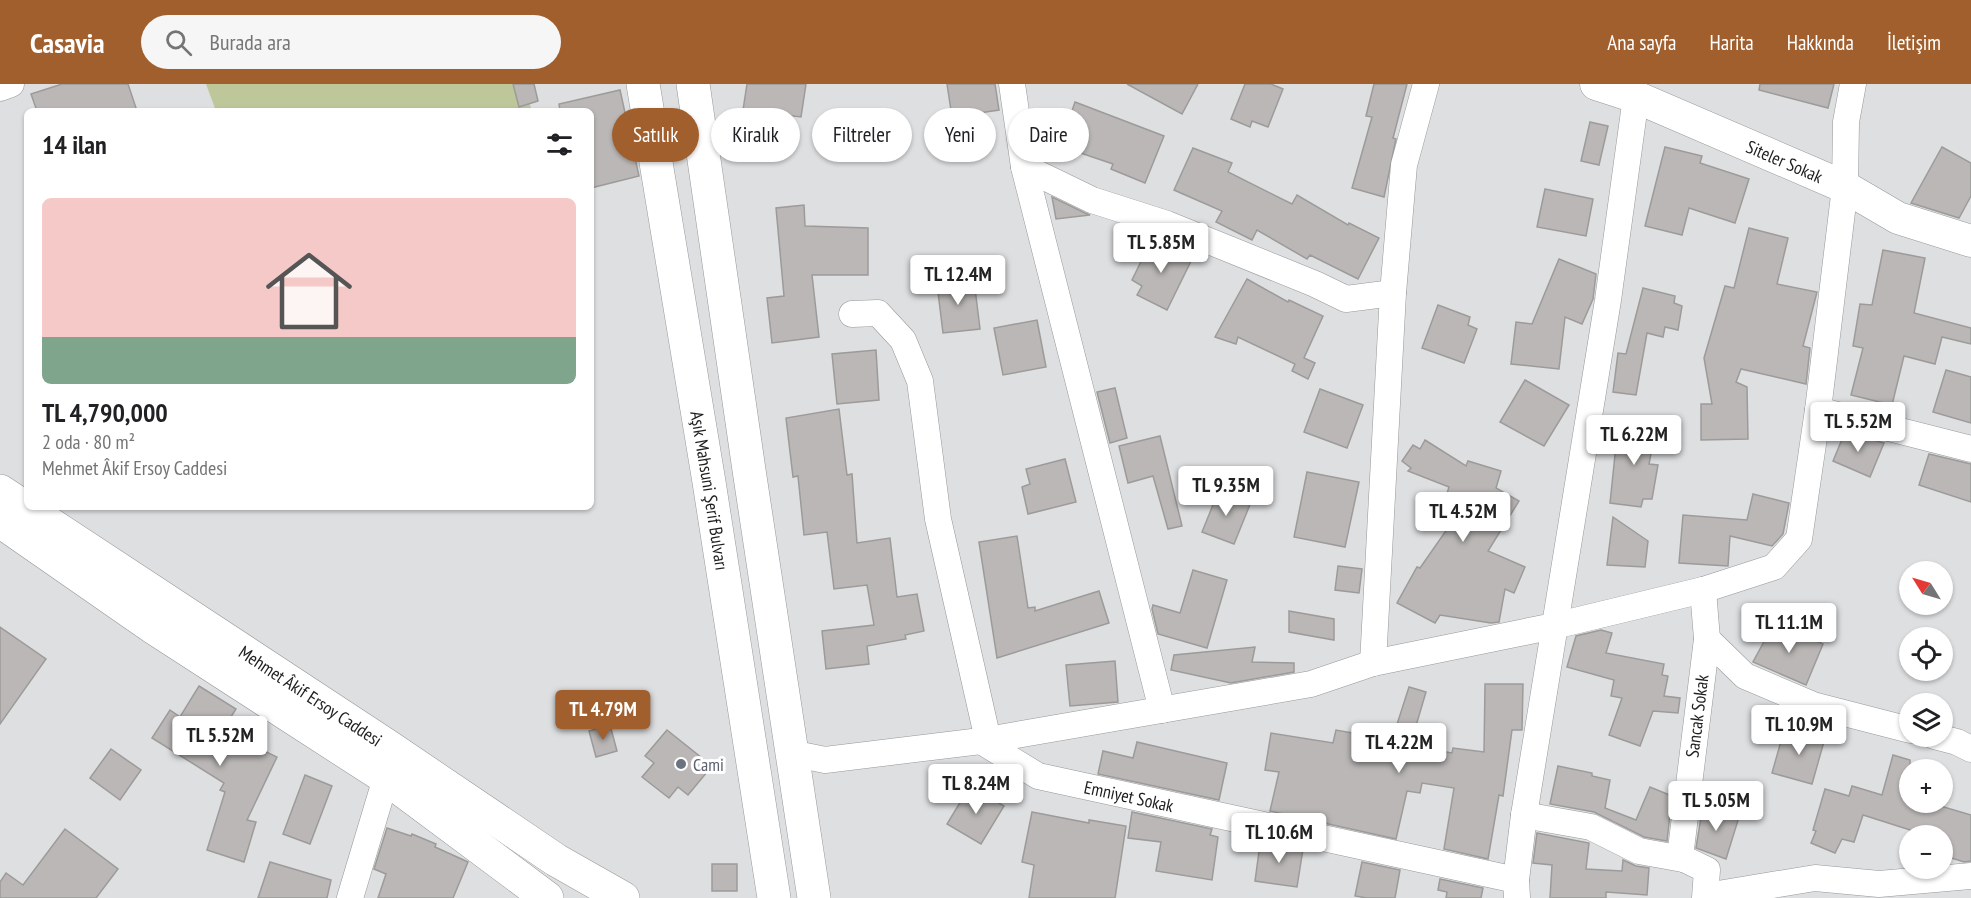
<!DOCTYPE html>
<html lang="tr">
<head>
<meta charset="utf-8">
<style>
  :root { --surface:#fff; --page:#f6f6f6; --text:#202124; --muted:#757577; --accent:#a15f2d }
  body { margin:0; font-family:"PT Sans Narrow",sans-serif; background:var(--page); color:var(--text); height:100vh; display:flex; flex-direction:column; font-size:22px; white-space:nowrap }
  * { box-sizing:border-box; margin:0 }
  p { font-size:20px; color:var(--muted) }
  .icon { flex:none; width:33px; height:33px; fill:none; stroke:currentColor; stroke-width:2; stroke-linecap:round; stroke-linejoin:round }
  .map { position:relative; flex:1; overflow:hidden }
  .panel { position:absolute; left:24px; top:24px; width:570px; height:402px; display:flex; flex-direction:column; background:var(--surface); border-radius:9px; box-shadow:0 2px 4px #0004 }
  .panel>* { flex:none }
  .hud { position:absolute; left:612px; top:24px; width:570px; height:54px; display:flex; gap:12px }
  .needle { width:39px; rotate:307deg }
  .fabs { position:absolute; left:1899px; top:477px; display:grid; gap:12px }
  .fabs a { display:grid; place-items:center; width:54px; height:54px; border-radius:50%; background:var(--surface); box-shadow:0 2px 4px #0004; font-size:30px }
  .price { position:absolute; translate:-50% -51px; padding:0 14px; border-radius:6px; background:#fff; color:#222; font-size:20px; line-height:39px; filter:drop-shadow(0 2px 3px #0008) }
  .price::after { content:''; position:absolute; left:50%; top:36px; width:18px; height:14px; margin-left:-9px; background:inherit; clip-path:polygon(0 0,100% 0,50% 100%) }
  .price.on { background:var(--accent); color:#fff }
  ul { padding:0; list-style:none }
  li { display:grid; align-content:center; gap:12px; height:318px; padding:0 18px }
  li span { display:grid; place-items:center; height:186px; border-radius:9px; color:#555 }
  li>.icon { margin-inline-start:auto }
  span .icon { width:108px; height:108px; fill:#fffc; stroke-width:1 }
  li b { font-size:26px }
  h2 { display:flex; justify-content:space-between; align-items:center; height:72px; padding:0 18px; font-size:26px }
  .pill { padding:0 21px; border-radius:27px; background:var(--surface); box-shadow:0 2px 4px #0004; font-size:21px; line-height:54px }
  .pill.on { background:var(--accent); color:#fff }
  header { display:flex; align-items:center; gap:36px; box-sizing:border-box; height:84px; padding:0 30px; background:var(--accent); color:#fff }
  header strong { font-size:28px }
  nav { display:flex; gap:33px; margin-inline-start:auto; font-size:21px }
  .search { width:420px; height:54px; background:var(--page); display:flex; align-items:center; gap:15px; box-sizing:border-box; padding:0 21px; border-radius:33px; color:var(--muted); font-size:22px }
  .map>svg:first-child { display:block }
  .green { fill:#bdc79a }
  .building { fill:#bab7b6; stroke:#9d9b9a; stroke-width:1.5 }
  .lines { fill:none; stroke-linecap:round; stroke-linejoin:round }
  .minor-casing { stroke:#96989a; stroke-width:27 }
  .tertiary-casing { stroke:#96989a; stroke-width:33 }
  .secondary-casing { stroke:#96989a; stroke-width:34 }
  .minor { stroke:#fff; stroke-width:26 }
  .tertiary { stroke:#fff; stroke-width:32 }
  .secondary { stroke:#fff; stroke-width:33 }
  .worship-dot { fill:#6b7280; stroke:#fff; stroke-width:2 }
  .labels { text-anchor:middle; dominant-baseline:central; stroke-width:6; stroke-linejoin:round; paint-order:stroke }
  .street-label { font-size:18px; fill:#1e1e1f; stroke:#fff }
  .worship-label { font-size:18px; fill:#5b616d; stroke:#fff; text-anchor:start }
</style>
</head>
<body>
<header>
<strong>Casavia</strong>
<div class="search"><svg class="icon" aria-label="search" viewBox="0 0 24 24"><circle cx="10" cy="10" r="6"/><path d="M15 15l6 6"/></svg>Burada ara</div>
<nav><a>Ana sayfa</a><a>Harita</a><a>Hakkında</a><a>İletişim</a></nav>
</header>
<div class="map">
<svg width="1971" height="814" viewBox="0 0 1971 814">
  <rect width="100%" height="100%" fill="#dddfe1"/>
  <polygon class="green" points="206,0 523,0 532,27 216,27"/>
  <g class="building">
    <polygon points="62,0 128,0 137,27 37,27 31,10"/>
    <polygon points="513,0 534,0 538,17 519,23"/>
    <polygon points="747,0 806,0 801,33 743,26"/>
    <polygon points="947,0 995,0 999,26 952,33"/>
    <polygon points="1127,0 1198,0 1182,30"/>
    <polygon points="1245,0 1271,0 1283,5 1268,43 1252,37 1250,43 1231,35"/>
    <polygon points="1374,0 1407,0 1393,54 1396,55 1384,113 1352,104 1372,33 1366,32"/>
    <polygon points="1760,0 1834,0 1828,24 1759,6"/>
    <polygon points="620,6 639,92 591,104 591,27 560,27 559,20"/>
    <polygon points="1075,18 1164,52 1145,99 1111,85 1113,80 1060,62"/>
    <polygon points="1590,38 1608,42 1599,81 1581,77"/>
    <polygon points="1665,63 1702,72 1700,79 1749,95 1735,139 1689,124 1682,151 1645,142"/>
    <polygon points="1942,63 1971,79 1971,112 1959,134 1911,119"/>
    <polygon points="1193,64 1232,79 1228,88 1292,120 1297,111 1348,141 1349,139 1379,154 1358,195 1310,171 1307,175 1257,146 1252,156 1216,138 1222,127 1174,106"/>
    <polygon points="1545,105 1593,115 1586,152 1537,143"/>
    <polygon points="1052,113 1085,129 1090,131 1056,135"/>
    <polygon points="804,121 805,142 868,144 868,191 812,191 819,253 772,259 767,214 784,212 776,124"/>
    <polygon points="1749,144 1788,154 1777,200 1817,208 1803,262 1810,264 1806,300 1741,285 1736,298 1747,303 1748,355 1701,356 1701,320 1712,320 1704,274 1725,202 1734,204"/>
    <polygon points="1152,155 1192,175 1167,226 1137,211 1142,202 1132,196"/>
    <polygon points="1883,166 1925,174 1914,229 1971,244 1971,260 1942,253 1935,280 1904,272 1892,321 1851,311 1863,264 1853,262 1860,220 1872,221"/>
    <polygon points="1559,175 1596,190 1593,215 1582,240 1565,233 1559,285 1511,280 1516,238 1532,240"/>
    <polygon points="1247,195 1288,218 1289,216 1323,232 1304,274 1315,279 1308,295 1292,287 1295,280 1238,253 1236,260 1215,253"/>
    <polygon points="974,196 980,245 943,249 937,200"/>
    <polygon points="1643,204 1675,212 1674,219 1682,222 1678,246 1665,243 1663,253 1647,249 1636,311 1613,308 1618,269 1626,270"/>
    <polygon points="1438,221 1470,233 1468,241 1477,245 1464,279 1422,264"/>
    <polygon points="1037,236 1046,283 1003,291 994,244"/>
    <polygon points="876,266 879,316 837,320 832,270"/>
    <polygon points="1946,286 1971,293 1971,339 1933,328"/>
    <polygon points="1525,296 1569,321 1544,362 1500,338"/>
    <polygon points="1115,304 1127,354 1110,359 1097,308"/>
    <polygon points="1320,305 1363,321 1347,364 1304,348"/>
    <polygon points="839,325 847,391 852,390 857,459 890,454 897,513 917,510 924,547 905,551 906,555 867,562 869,580 826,585 822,547 874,541 867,501 834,505 827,448 804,451 798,392 793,393 786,334"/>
    <polygon points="1623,337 1656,344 1649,380 1658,381 1652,415 1643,415 1641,423 1610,419 1615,371"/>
    <polygon points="1845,348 1884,359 1870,393 1833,377"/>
    <polygon points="1160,352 1182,442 1168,445 1153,392 1128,399 1119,362"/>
    <polygon points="1425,356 1466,382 1468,377 1501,387 1496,404 1519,417 1488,467 1525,483 1514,509 1505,505 1499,538 1491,539 1440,531 1435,539 1397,519 1417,483 1420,484 1457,431 1443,422 1449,403 1408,387 1411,384 1402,377 1413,361 1420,365"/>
    <polygon points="1929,370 1971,380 1971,418 1919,401"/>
    <polygon points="1065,375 1076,418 1028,430 1022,403 1030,400 1026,385"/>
    <polygon points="1307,388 1359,398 1345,463 1294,453"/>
    <polygon points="1219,406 1251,418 1234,460 1202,448"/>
    <polygon points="1753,410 1789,419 1783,450 1772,462 1730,452 1728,482 1679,479 1683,431 1747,436"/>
    <polygon points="1613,433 1648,457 1645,483 1607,481"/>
    <polygon points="1017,452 1028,524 1035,523 1035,527 1099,507 1109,539 997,574 979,458"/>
    <polygon points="1338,482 1362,485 1359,509 1335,506"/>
    <polygon points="1193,486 1227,496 1207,564 1158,550 1152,525 1153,521 1180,529"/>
    <polygon points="1289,527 1334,535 1334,556 1289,548"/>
    <polygon points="1773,541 1803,554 1804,551 1823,560 1806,601 1753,578"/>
    <polygon points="0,543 46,575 0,640"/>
    <polygon points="1601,546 1612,549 1606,569 1664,580 1662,591 1668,592 1664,612 1680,614 1678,629 1653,627 1640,662 1609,651 1622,614 1611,612 1614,596 1567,583 1576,552"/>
    <polygon points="1255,563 1252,578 1294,579 1294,588 1231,599 1171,586 1174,571"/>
    <polygon points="1115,577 1118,618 1070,622 1066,581"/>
    <polygon points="1485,600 1523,600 1522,646 1512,646 1503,712 1499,711 1488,775 1444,765 1454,704 1422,699 1420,709 1407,707 1396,755 1270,727 1279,688 1265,686 1271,649 1333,659 1336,646 1392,656 1409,603 1426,608 1410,662 1452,669 1453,664 1484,668"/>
    <polygon points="199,602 236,625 222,647 277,673 247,736 256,738 244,778 207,766 225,708 220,706 224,699 152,654 170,626 180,633"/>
    <polygon points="610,641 617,667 596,673 589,647"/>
    <polygon points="1785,643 1825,654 1812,700 1772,689"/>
    <polygon points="667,646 712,682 688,711 678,703 669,714 642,693 654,679 645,672"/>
    <polygon points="1137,658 1227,679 1219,716 1098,690 1103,667 1133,674"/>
    <polygon points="111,665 141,686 120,716 90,694"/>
    <polygon points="1893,671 1910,676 1910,718 1927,718 1971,731 1971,777 1964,778 1942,771 1942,752 1929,752 1863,731 1854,758 1842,755 1835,769 1811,759 1816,747 1813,746 1825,705 1849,712 1852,702 1882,711"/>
    <polygon points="1558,682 1592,689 1592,692 1610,696 1605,724 1636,736 1650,703 1672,712 1667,757 1644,753 1594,728 1550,720"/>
    <polygon points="305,691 332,702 310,760 283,750"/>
    <polygon points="970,702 1004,722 981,760 947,740"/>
    <polygon points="1703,721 1739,733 1726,775 1696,764"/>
    <polygon points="1032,728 1089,739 1089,736 1126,742 1115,814 1029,814 1034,781 1022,778"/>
    <polygon points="1132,728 1212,745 1210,751 1218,753 1212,796 1156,787 1161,758 1128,754"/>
    <polygon points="387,744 411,752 412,750 436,760 435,763 468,778 453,814 378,814 386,790 374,785"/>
    <polygon points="65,745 118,785 96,814 0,814 0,798 6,789 23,801"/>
    <polygon points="1537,749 1589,759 1586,785 1622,787 1623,776 1636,782 1649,784 1647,811 1606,808 1606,814 1550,814 1552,781 1533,779"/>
    <polygon points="1264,756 1303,765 1297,803 1255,797 1260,760 1263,761"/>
    <polygon points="270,778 331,796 327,814 258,814"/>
    <polygon points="1362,778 1400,786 1395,814 1367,814 1355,812"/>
    <rect x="712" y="780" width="25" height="27"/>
    <polygon points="1440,795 1483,804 1481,814 1446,814 1447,808 1438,806"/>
  </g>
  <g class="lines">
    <defs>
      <g id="minor">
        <polyline points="1012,0 1024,83 1162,626"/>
        <polyline points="0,4 11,0"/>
        <polyline points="1024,83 1092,116 1167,140 1315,200 1346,215 1393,209"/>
        <polyline points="852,230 878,229 903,256 920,297 938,435 988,656"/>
        <polyline points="1818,326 1971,365"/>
        <polyline points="1703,506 1707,555 1680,773 1707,786 1705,814"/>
        <polyline points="1707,555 1745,592 1813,621 1910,646"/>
        <polyline points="1373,579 1393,209 1404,81 1426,0"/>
        <polyline points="1934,652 1957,658 1971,665"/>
        <path id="s1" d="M 981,657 L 1038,692 L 1516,796 L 1517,813"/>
        <polyline points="791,669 825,676 981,657 1311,600 1373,579 1554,542 1703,506 1774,483 1799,455 1818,326 1845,103 1846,38 1853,0"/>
        <polyline points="1524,731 1591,743 1639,767 1683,775"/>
        <polyline points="1516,796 1524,731 1608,216 1636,13"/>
        <polyline points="350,814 386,694 386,677"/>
        <polyline points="1716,814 1718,810 1815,794 1879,800 1971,792"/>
      </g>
      <g id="tertiary">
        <path id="s2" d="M 1596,0 L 1636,13 L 1845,103 L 1898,134 L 1971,157"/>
      </g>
      <g id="secondary">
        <path id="s3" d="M 643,0 L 709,398 L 774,814"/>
        <polyline points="693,0 749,386 814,814"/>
        <path id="s4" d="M 0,407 L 386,661 L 556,776 L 623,814"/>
        <polyline points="0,437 154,544 386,694 547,814"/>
      </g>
    </defs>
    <use href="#minor" class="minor-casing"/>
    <use href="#tertiary" class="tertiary-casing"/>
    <use href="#secondary" class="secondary-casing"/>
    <use href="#minor" class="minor"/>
    <use href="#tertiary" class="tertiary"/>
    <use href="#secondary" class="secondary"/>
  </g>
  <circle class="worship-dot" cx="681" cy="680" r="6"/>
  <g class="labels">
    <g class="street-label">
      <text stroke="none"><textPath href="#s2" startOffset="204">Siteler Sokak</textPath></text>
      <text stroke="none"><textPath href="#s3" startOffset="412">Aşık Mahsuni Şerif Bulvarı</textPath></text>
      <text stroke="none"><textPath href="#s4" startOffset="372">Mehmet Âkif Ersoy Caddesi</textPath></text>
      <text transform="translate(1697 632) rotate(-83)">Sancak Sokak</text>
      <text stroke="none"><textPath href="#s1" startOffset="160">Emniyet Sokak</textPath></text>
    </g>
    <g class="worship-label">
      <text x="693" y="680">Cami</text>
    </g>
  </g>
</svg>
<div class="fabs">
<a><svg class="needle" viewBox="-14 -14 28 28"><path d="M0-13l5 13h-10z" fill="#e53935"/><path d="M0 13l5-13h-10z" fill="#757577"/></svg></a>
<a><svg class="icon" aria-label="locate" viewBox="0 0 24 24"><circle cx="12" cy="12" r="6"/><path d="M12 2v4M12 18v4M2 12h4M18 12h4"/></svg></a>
<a><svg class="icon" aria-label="layers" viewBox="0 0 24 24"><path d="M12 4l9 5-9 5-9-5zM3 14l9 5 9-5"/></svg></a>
<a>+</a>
<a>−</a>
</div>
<b class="price" style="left:1161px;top:190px">TL 5.85M</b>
<b class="price" style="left:958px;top:222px">TL 12.4M</b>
<b class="price" style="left:1858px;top:369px">TL 5.52M</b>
<b class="price" style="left:1634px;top:382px">TL 6.22M</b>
<b class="price" style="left:1226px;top:433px">TL 9.35M</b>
<b class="price" style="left:1463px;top:459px">TL 4.52M</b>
<b class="price" style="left:1789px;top:570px">TL 11.1M</b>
<b class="price on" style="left:603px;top:657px">TL 4.79M</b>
<b class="price" style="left:1799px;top:672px">TL 10.9M</b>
<b class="price" style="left:220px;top:683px">TL 5.52M</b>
<b class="price" style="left:1399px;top:690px">TL 4.22M</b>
<b class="price" style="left:976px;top:731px">TL 8.24M</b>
<b class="price" style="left:1716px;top:748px">TL 5.05M</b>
<b class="price" style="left:1279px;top:780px">TL 10.6M</b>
<div class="hud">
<a class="pill on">Satılık</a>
<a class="pill">Kiralık</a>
<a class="pill">Filtreler</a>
<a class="pill">Yeni</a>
<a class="pill">Daire</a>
</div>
<section class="panel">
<h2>14 ilan<svg class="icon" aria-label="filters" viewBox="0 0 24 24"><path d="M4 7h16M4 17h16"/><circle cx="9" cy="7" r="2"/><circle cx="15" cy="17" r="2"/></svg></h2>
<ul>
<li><span style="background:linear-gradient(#f6c9c9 75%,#7fa58c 0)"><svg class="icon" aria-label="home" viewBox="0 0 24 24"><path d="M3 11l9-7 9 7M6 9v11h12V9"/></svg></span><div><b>TL 4,790,000</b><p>2 oda · 80 m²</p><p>Mehmet Âkif Ersoy Caddesi</p></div></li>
</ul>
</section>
</div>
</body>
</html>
